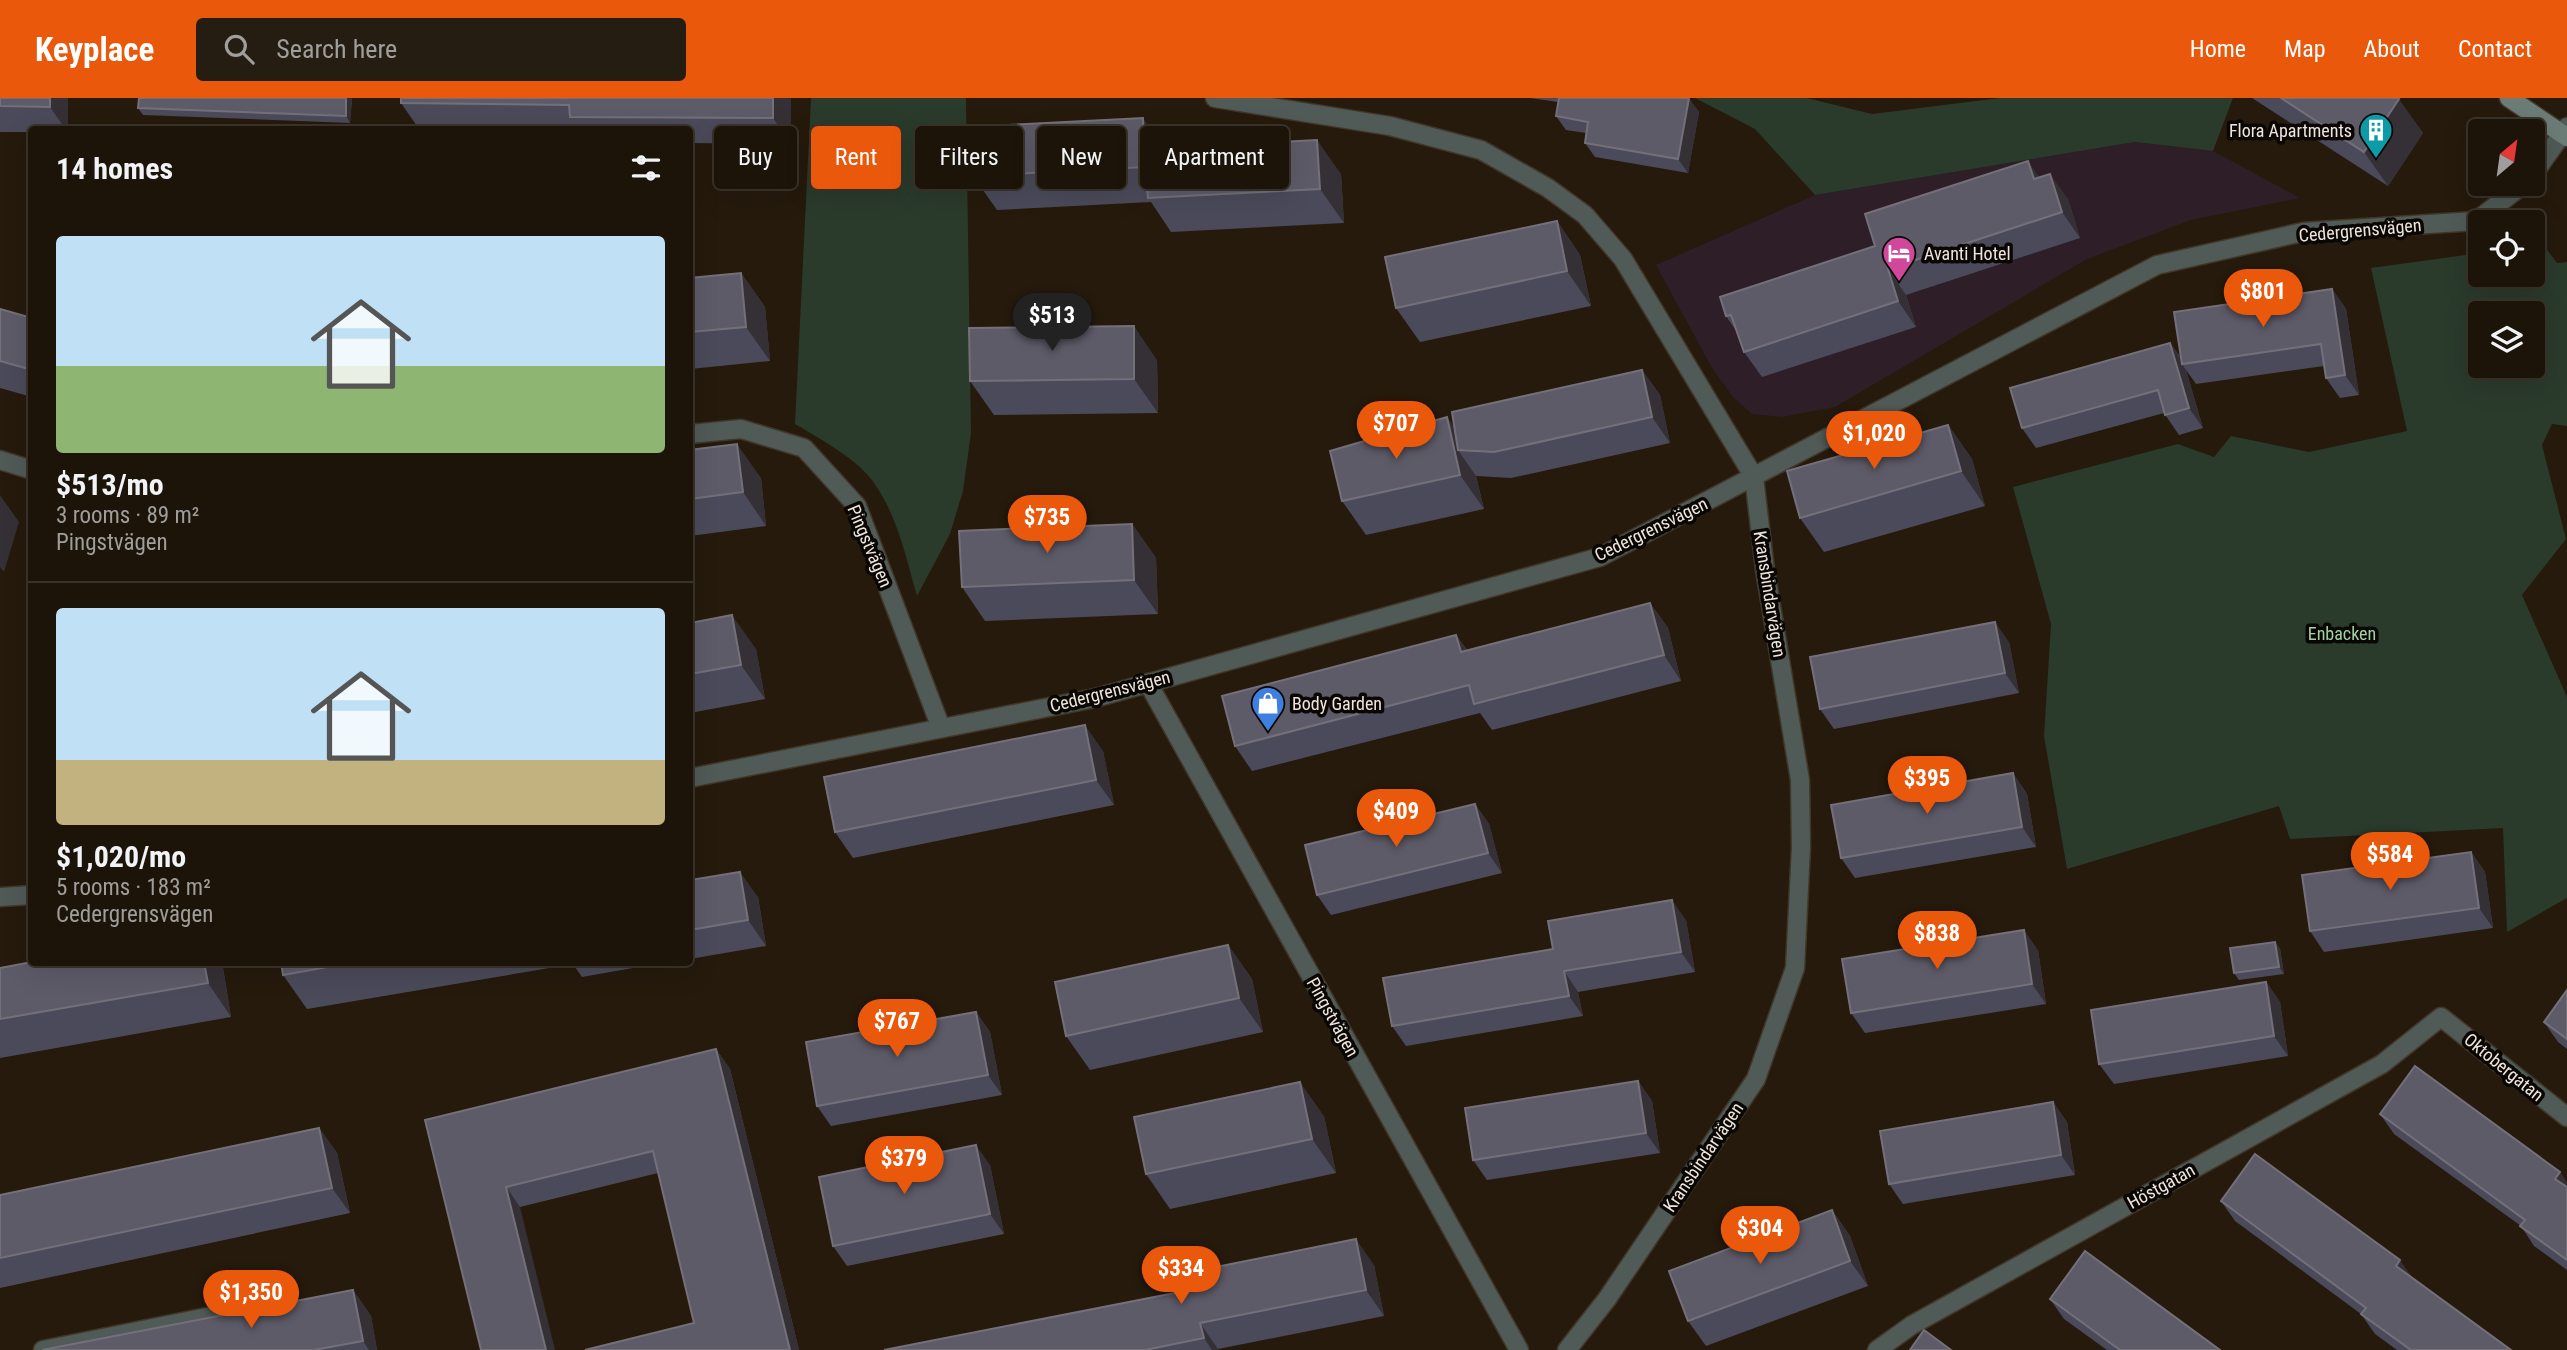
<!DOCTYPE html>
<html lang="en">
<head>
<meta charset="utf-8">
<style>
  :root { --surface:#1c1409; --page:#251d12; --text:#f1f3f6; --muted:#a09e9c; --line:#3a332a; --accent:#ea580c }
  body { margin:0; font-family:"Roboto Condensed",sans-serif; background:var(--page); color:var(--text); height:100vh; display:flex; flex-direction:column; font-size:26px; white-space:nowrap }
  * { box-sizing:border-box; margin:0 }
  p { font-size:23px; color:var(--muted) }
  .icon { flex:none; width:38px; height:38px; fill:none; stroke:currentColor; stroke-width:2; stroke-linecap:round; stroke-linejoin:round }
  .map { position:relative; flex:1; overflow:hidden }
  .drawer { position:absolute; left:28px; top:28px; width:665px; height:840px; display:flex; flex-direction:column; background:var(--surface); border-radius:7px; box-shadow:0 7px 28px #0002,0 0 0 2px var(--line) }
  .drawer>* { flex:none }
  .guide { position:absolute; left:714px; top:28px; width:665px; height:63px; display:flex; gap:14px }
  .needle { width:46px; rotate:29deg }
  .controls { position:absolute; left:2468px; top:21px; display:grid; gap:14px }
  .controls a { display:grid; place-items:center; width:77px; height:77px; border-radius:7px; background:var(--surface); box-shadow:0 7px 28px #0002,0 0 0 2px var(--line); font-size:35px }
  .price { position:absolute; translate:-50% -60px; padding:0 16px; border-radius:24px; background:var(--accent); color:#fff; font-size:23px; line-height:46px; filter:drop-shadow(0 2px 4px #0008) }
  .price::after { content:''; position:absolute; left:50%; top:42px; width:21px; height:16px; margin-left:-10px; background:inherit; clip-path:polygon(0 0,100% 0,50% 100%) }
  .price.selected { background:#222; color:#fff }
  ul { padding:0; list-style:none }
  li { display:grid; align-content:center; gap:14px; height:371px; padding:0 28px }
  li+li { border-top:2px solid var(--line) }
  li span { display:grid; place-items:center; height:217px; border-radius:7px; color:#555 }
  li>.icon { margin-inline-start:auto }
  span .icon { width:126px; height:126px; fill:#fffc; stroke-width:1 }
  li b { font-size:30px }
  h2 { display:flex; justify-content:space-between; align-items:center; height:84px; padding:0 28px; font-size:30px }
  .tag { padding:0 24px; border-radius:7px; background:var(--surface); box-shadow:0 7px 28px #0002,0 0 0 2px var(--line); font-size:24px; line-height:63px }
  .tag.selected { background:var(--accent); color:#fff }
  header { display:flex; align-items:center; gap:42px; box-sizing:border-box; height:98px; padding:0 35px; background:var(--accent); color:#fff }
  header strong { font-size:33px }
  nav { display:flex; gap:38px; margin-inline-start:auto; font-size:24px }
  .search { width:490px; height:63px; background:var(--page); display:flex; align-items:center; gap:18px; box-sizing:border-box; padding:0 24px; border-radius:7px; color:var(--muted); font-size:26px }
  .map>svg:first-child { display:block }
  .commercial { fill:#2e1e28 }
  .green { fill:#2a3a2b; fill-rule:evenodd }
  .lines { fill:none; stroke-linecap:round; stroke-linejoin:round }
  .street-casing { stroke:#413729; stroke-width:21 }
  .secondary-casing { stroke:#413729; stroke-width:21 }
  .street { stroke:#505a56; stroke-width:18 }
  .secondary { stroke:#6c7c77; stroke-width:18 }
  .wall { fill:#4b4a5a }
  .shaded-wall { fill:#353035 }
  .building { fill:#5d5b68; stroke:#74707a; stroke-width:2 }
  .labels { text-anchor:middle; dominant-baseline:central; stroke-width:7; stroke-linejoin:round; paint-order:stroke }
  .poi-label { font-size:18px; fill:#eee6dd; stroke:#0a0603; text-anchor:start }
  .street-label { font-size:18px; fill:#eee6dd; stroke:#0a0603 }
  .park-label { font-size:18px; fill:#a0d2a4; stroke:#0a0603 }
</style>
</head>
<body>
<header>
<strong>Keyplace</strong>
<div class="search"><svg class="icon" aria-label="search" viewBox="0 0 24 24"><circle cx="10" cy="10" r="6"/><path d="M15 15l6 6"/></svg>Search here</div>
<nav><a>Home</a><a>Map</a><a>About</a><a>Contact</a></nav>
</header>
<div class="map">
<svg width="2567" height="1252" viewBox="0 0 2567 1252">
  <rect width="100%" height="100%" fill="#251a0c"/>
  <polygon class="commercial" points="2135,44 2213,53 2300,100 2191,122 2087,161 1835,309 1782,319 1752,316 1733,299 1712,270 1656,167 1815,97"/>
  <g class="green">
    <path d="M 811,0 L 966,0 L 971,335 L 963,393 L 950,436 L 917,498 C 906,460 898,419 874,385 C 858,361 820,341 795,326 Z"/>
    <polygon points="1695,0 1807,0 1872,16 2000,0 2233,0 2213,53 2135,44 1815,97 1755,31"/>
    <path d="M 2532,131 L 2557,165 L 2567,164 L 2567,328 L 2552,326 L 2542,347 L 2566,441 L 2522,497 L 2567,599 L 2567,800 L 2507,834 L 2503,730 L 2290,741 L 2279,708 L 2067,771 L 2044,638 L 2051,526 L 2013,389 L 2178,346 L 2214,359 L 2231,338 L 2309,354 L 2407,333 L 2371,170 L 2480,155 L 2480,177 L 2532,177 ZM 2532,215 L 2532,268 L 2480,268 L 2480,215 Z"/>
  </g>
  <g class="lines">
    <defs>
      <g id="street">
        <polyline points="1215,0 1390,28 1481,52 1548,90 1585,117 1623,161 1754,379 1765,472 1800,682 1801,749 1795,870 1756,981 1607,1201 1567,1252"/>
        <polyline points="2532,78 2567,29"/>
        <polyline points="690,336 741,331 804,350 857,408 941,630"/>
        <polyline points="0,362 32,372"/>
        <polyline points="1148,585 1519,1252"/>
        <polyline points="690,680 1095,600 1600,459 2157,167 2303,134 2476,123 2524,86"/>
        <polyline points="0,799 32,797"/>
        <polyline points="43,1252 262,1208"/>
        <polyline points="1877,1252 1912,1227 2382,966 2441,919 2567,1019"/>
      </g>
      <polyline id="secondary" points="2509,0 2567,39"/>
    </defs>
    <use href="#street" class="street-casing"/>
    <use href="#secondary" class="secondary-casing"/>
    <use href="#street" class="street"/>
    <use href="#secondary" class="secondary"/>
  </g>
  <g class="wall">
    <polygon points="0,0 68,0 68,32 32,32 32,34 0,34"/>
    <polygon points="352,0 350,25 143,17 138,10"/>
    <polygon points="791,0 791,46 690,45 690,32 419,31 401,5"/>
    <polygon points="1530,0 1687,0 1699,14 1688,75 1595,59 1585,45 1586,35 1566,32 1556,18 1558,4"/>
    <polygon points="2252,0 2397,0 2423,35 2388,88"/>
    <polygon points="1164,50 1341,76 1344,125 1171,134 1151,104 997,112 973,78"/>
    <polygon points="2039,79 2068,101 2080,140 1906,197 1916,229 1762,279 1744,254 1737,234 1726,218 1875,148"/>
    <polygon points="1557,123 1580,157 1591,208 1420,244 1396,210"/>
    <polygon points="741,175 765,209 770,263 690,271 690,180"/>
    <polygon points="2332,191 2346,211 2359,297 2340,300 2326,280 2324,268 2196,286 2186,272 2203,330 2179,337 2164,315 2036,350 2022,330 2170,245 2182,261"/>
    <polygon points="0,211 32,220 32,299 0,290"/>
    <polygon points="1157,262 1158,315 994,317 970,283"/>
    <polygon points="1642,272 1660,297 1670,345 1511,380 1476,378 1484,411 1366,437 1342,403"/>
    <polygon points="1948,327 1972,361 1985,408 1824,454 1800,420"/>
    <polygon points="690,352 761,380 766,428 690,438"/>
    <polygon points="1132,426 1156,460 1158,516 985,523 962,489"/>
    <polygon points="1650,505 1668,530 1681,583 1492,632 1480,615 1252,673 1235,648 1456,537 1467,552"/>
    <polygon points="690,525 756,551 765,601 690,615"/>
    <polygon points="2009,544 2019,595 1834,631 1820,611"/>
    <polygon points="1103,653 1114,707 853,760 835,734"/>
    <polygon points="2013,675 2027,696 2036,749 1855,780 1841,760"/>
    <polygon points="1475,706 1489,726 1502,775 1331,817 1317,797"/>
    <polygon points="2471,754 2485,774 2493,830 2324,854 2310,833"/>
    <polygon points="690,782 758,799 766,848 690,861"/>
    <polygon points="1686,822 1695,874 1578,894 1583,918 1406,948 1392,928 1553,851"/>
    <polygon points="2275,844 2280,851 2284,876 2239,882 2234,875"/>
    <polygon points="1228,847 1252,881 1263,934 1090,972 1066,938"/>
    <polygon points="2038,852 2046,906 1865,935 1851,915"/>
    <polygon points="32,864 219,864 223,870 231,919 0,960 0,870"/>
    <polygon points="281,864 667,864 582,879 573,866 307,911 283,877"/>
    <polygon points="2266,884 2280,904 2288,958 2114,986 2099,966"/>
    <polygon points="2567,892 2567,951 2558,944 2544,924"/>
    <polygon points="976,914 990,934 1002,997 831,1028 817,1008"/>
    <polygon points="716,951 730,971 799,1252 585,1252 694,1225 658,1075 520,1109 425,1022"/>
    <polygon points="1638,983 1652,1003 1660,1055 1487,1082 1473,1062"/>
    <polygon points="2053,1004 2067,1024 2075,1077 1903,1106 1889,1086"/>
    <polygon points="2380,1016 2560,1074 2567,1085 2567,1172 2534,1148 2521,1128 2394,1036"/>
    <polygon points="1324,1018 1336,1075 1170,1111 1146,1076"/>
    <polygon points="319,1030 337,1055 350,1115 0,1190 0,1097"/>
    <polygon points="990,1067 1004,1136 847,1168 833,1148"/>
    <polygon points="2221,1103 2414,1181 2511,1252 2397,1252 2375,1236 2361,1216 2235,1123"/>
    <polygon points="1832,1112 1850,1138 1868,1188 1706,1248 1688,1223"/>
    <polygon points="1374,1167 1384,1218 1218,1251 1218,1252 884,1252"/>
    <polygon points="353,1192 371,1218 377,1252 42,1252"/>
    <polygon points="2050,1201 2220,1252 2107,1252 2064,1221"/>
  </g>
  <g class="shaded-wall">
    <polygon points="50,0 68,0 68,32 66,32 50,9"/>
    <polygon points="346,0 352,0 350,25 346,18"/>
    <polygon points="773,0 791,0 791,46 773,20"/>
    <polygon points="1689,0 1699,14 1688,75 1678,61"/>
    <polygon points="2399,1 2423,35 2388,88 2364,54"/>
    <polygon points="1143,20 1167,54 1144,51"/>
    <polygon points="1317,42 1341,76 1344,125 1320,91"/>
    <polygon points="2028,63 2046,89 2034,81"/>
    <polygon points="2050,76 2068,101 2080,140 2062,114"/>
    <polygon points="1557,123 1580,157 1591,208 1567,173"/>
    <polygon points="1888,171 1906,197 1916,229 1898,203"/>
    <polygon points="741,175 765,209 770,263 746,229"/>
    <polygon points="2332,191 2346,211 2359,297 2345,277"/>
    <polygon points="1134,228 1157,262 1158,315 1134,281"/>
    <polygon points="2170,245 2184,265 2182,266 2186,272 2203,330 2189,310"/>
    <polygon points="1642,272 1660,297 1670,345 1652,319"/>
    <polygon points="1447,319 1471,353 1458,352 1476,378 1484,411 1460,377"/>
    <polygon points="1948,327 1972,361 1985,408 1961,373"/>
    <polygon points="737,346 761,380 766,428 743,394"/>
    <polygon points="0,397 19,424 4,474 0,469"/>
    <polygon points="1132,426 1156,460 1158,516 1134,482"/>
    <polygon points="1650,505 1668,530 1681,583 1664,557"/>
    <polygon points="732,517 756,551 765,601 741,567"/>
    <polygon points="1995,524 2009,544 2019,595 2005,575"/>
    <polygon points="1456,537 1474,563 1461,554"/>
    <polygon points="1085,627 1103,653 1114,707 1096,682"/>
    <polygon points="2013,675 2027,696 2036,749 2022,729"/>
    <polygon points="1475,706 1489,726 1502,775 1488,755"/>
    <polygon points="2471,754 2485,774 2493,830 2479,810"/>
    <polygon points="740,774 758,799 766,848 748,822"/>
    <polygon points="1672,802 1686,822 1695,874 1681,854"/>
    <polygon points="2024,832 2038,852 2046,906 2032,886"/>
    <polygon points="2275,844 2280,851 2284,876 2279,869"/>
    <polygon points="1228,847 1252,881 1263,934 1239,900"/>
    <polygon points="204,864 219,864 223,870 231,919 208,885"/>
    <polygon points="1564,873 1578,894 1583,918 1569,898"/>
    <polygon points="2266,884 2280,904 2288,958 2274,938"/>
    <polygon points="976,914 990,934 1002,997 988,977"/>
    <polygon points="716,951 730,971 799,1252 790,1252"/>
    <polygon points="1638,983 1652,1003 1660,1055 1646,1035"/>
    <polygon points="1300,984 1324,1018 1336,1075 1312,1041"/>
    <polygon points="2053,1004 2067,1024 2075,1077 2061,1057"/>
    <polygon points="319,1030 337,1055 350,1115 332,1090"/>
    <polygon points="976,1047 990,1067 1004,1136 990,1116"/>
    <polygon points="2560,1074 2567,1085 2567,1098 2555,1081"/>
    <polygon points="506,1089 520,1109 555,1252 546,1252"/>
    <polygon points="1832,1112 1850,1138 1868,1188 1850,1163"/>
    <polygon points="1356,1141 1374,1167 1384,1218 1366,1192"/>
    <polygon points="2400,1162 2414,1182 2396,1168"/>
    <polygon points="353,1192 371,1218 377,1252 369,1252 363,1243"/>
    <polygon points="1200,1225 1218,1251 1218,1252 1212,1252 1204,1240"/>
  </g>
  <g class="building">
    <polygon points="0,0 50,0 50,9 0,8"/>
    <polygon points="139,0 346,0 346,18 138,10"/>
    <polygon points="401,0 773,0 773,20 570,19 569,7 401,5"/>
    <polygon points="1559,0 1689,0 1678,61 1585,45 1588,24 1556,18"/>
    <polygon points="2281,0 2397,0 2399,1 2364,54"/>
    <polygon points="1143,20 1144,51 1317,42 1320,91 1148,100 1145,69 973,78 970,29"/>
    <polygon points="2028,63 2034,81 2050,76 2062,114 1888,171 1898,203 1744,254 1731,217 1726,218 1720,199 1875,148 1865,116"/>
    <polygon points="1557,123 1567,173 1396,210 1385,159"/>
    <polygon points="741,175 746,229 690,234 690,180"/>
    <polygon points="2332,191 2345,277 2326,280 2321,246 2182,266 2174,214"/>
    <polygon points="0,211 32,220 32,272 0,263"/>
    <polygon points="1134,228 1134,281 970,283 969,230"/>
    <polygon points="2170,245 2189,310 2165,317 2158,292 2022,330 2010,290"/>
    <polygon points="1642,272 1652,319 1494,354 1458,352 1452,314"/>
    <polygon points="1447,319 1460,377 1342,403 1330,353"/>
    <polygon points="1948,327 1961,373 1800,420 1787,373"/>
    <polygon points="737,346 743,394 690,401 690,352"/>
    <polygon points="1132,426 1134,482 962,489 959,433"/>
    <polygon points="1650,505 1664,557 1474,606 1469,587 1235,648 1222,598 1456,537 1461,554"/>
    <polygon points="732,517 741,567 690,576 690,525"/>
    <polygon points="1995,524 2005,575 1820,611 1810,559"/>
    <polygon points="1085,627 1096,682 835,734 824,679"/>
    <polygon points="2013,675 2022,729 1841,760 1831,707"/>
    <polygon points="1475,706 1488,755 1317,797 1305,747"/>
    <polygon points="2471,754 2479,810 2310,833 2302,777"/>
    <polygon points="740,774 748,822 690,832 690,782"/>
    <polygon points="1672,802 1681,854 1564,873 1569,898 1392,928 1383,880 1553,851 1548,823"/>
    <polygon points="2024,832 2032,886 1851,915 1842,861"/>
    <polygon points="2275,844 2279,869 2234,875 2230,850"/>
    <polygon points="1228,847 1239,900 1066,938 1055,884"/>
    <polygon points="32,864 204,864 208,885 0,921 0,870"/>
    <polygon points="281,864 355,864 283,877"/>
    <polygon points="2266,884 2274,938 2099,966 2091,912"/>
    <polygon points="2567,892 2567,941 2544,924"/>
    <polygon points="976,914 988,977 817,1008 806,944"/>
    <polygon points="716,951 790,1252 585,1252 694,1225 653,1053 506,1089 546,1252 481,1252 425,1022"/>
    <polygon points="2415,968 2560,1074 2555,1081 2567,1089 2567,1162 2520,1128 2525,1122 2380,1016"/>
    <polygon points="1638,983 1646,1035 1473,1062 1465,1010"/>
    <polygon points="1300,984 1312,1041 1146,1076 1134,1019"/>
    <polygon points="2053,1004 2061,1057 1889,1086 1880,1033"/>
    <polygon points="319,1030 332,1090 0,1160 0,1097"/>
    <polygon points="976,1047 990,1116 833,1148 819,1079"/>
    <polygon points="2255,1056 2400,1162 2396,1168 2511,1252 2411,1252 2361,1216 2366,1210 2221,1103"/>
    <polygon points="1832,1112 1850,1163 1688,1223 1669,1173"/>
    <polygon points="1356,1141 1366,1192 1200,1225 1204,1240 1145,1252 884,1252 1190,1192 1186,1175"/>
    <polygon points="2085,1153 2220,1252 2120,1252 2050,1201"/>
    <polygon points="353,1192 363,1243 314,1252 42,1252"/>
    <polygon points="1924,1232 1951,1252 1910,1252"/>
  </g>
  <defs>
    <symbol id="building-pin" viewBox="-11 -11 22 30"><path d="M0 17L-7.5 6A9.5 9.5 0 1 1 7.5 6Z" fill="#0f9aa8" stroke="#0a0603"/><path d="M-4-6H4V6H1V3H-1V6H-4ZM-2.5-4.3h1.7v1.8h-1.7ZM.8-4.3h1.7v1.8H.8ZM-2.5-1h1.7V.8h-1.7ZM.8-1h1.7V.8H.8Z" fill="#fff"/></symbol>
    <symbol id="hotel-pin" viewBox="-11 -11 22 30"><path d="M0 17L-7.5 6A9.5 9.5 0 1 1 7.5 6Z" fill="#d1479c" stroke="#0a0603"/><path d="M-6-4.5h1.5V1H6V5H4.5V3h-9V5H-6ZM-4 0a1.8 1.8 0 1 1 3.6 0ZM.5 0V-2.5h3Q6-2.5 6 0Z" fill="#fff"/></symbol>
    <symbol id="shop-pin" viewBox="-11 -11 22 30"><path d="M0 17L-7.5 6A9.5 9.5 0 1 1 7.5 6Z" fill="#3f7fe0" stroke="#0a0603"/><path d="M-5-2.5h2.3a2.7 3.5 0 0 1 5.4 0H5L5.5 6h-11ZM-1.5-2.5h3a1.5 2.3 0 0 0-3 0Z" fill="#fff"/></symbol>
  </defs>
  <g fill-rule="evenodd">
    <use href="#building-pin" x="2357" y="13" width="38" height="52"/>
    <use href="#hotel-pin" x="1880" y="136" width="38" height="52"/>
    <use href="#shop-pin" x="1249" y="586" width="38" height="52"/>
  </g>
  <g class="labels">
    <g class="poi-label">
      <text x="2352" y="32" text-anchor="end">Flora Apartments</text>
      <text x="1924" y="155">Avanti Hotel</text>
      <text x="1292" y="605">Body Garden</text>
    </g>
    <g class="street-label">
      <text transform="translate(2360 132) rotate(-5)">Cedergrensvägen</text>
      <text transform="translate(1651 431) rotate(-26)">Cedergrensvägen</text>
      <text transform="translate(870 448) rotate(67)">Pingstvägen</text>
      <text transform="translate(1770 496) rotate(81)">Kransbindarvägen</text>
      <text transform="translate(1110 593) rotate(-14)">Cedergrensvägen</text>
      <text transform="translate(1333 919) rotate(61)">Pingstvägen</text>
      <text transform="translate(2504 969) rotate(39)">Oktobergatan</text>
      <text transform="translate(1703 1059) rotate(-56)">Kransbindarvägen</text>
      <text transform="translate(2161 1088) rotate(-29)">Höstgatan</text>
    </g>
    <g class="park-label">
      <text x="2342" y="535">Enbacken</text>
    </g>
  </g>
</svg>
<div class="controls">
<a><svg class="needle" viewBox="-14 -14 28 28"><path d="M0-13l5 13h-10z" fill="#e53935"/><path d="M0 13l5-13h-10z" fill="#a09e9c"/></svg></a>
<a><svg class="icon" aria-label="locate" viewBox="0 0 24 24"><circle cx="12" cy="12" r="6"/><path d="M12 2v4M12 18v4M2 12h4M18 12h4"/></svg></a>
<a><svg class="icon" aria-label="layers" viewBox="0 0 24 24"><path d="M12 4l9 5-9 5-9-5zM3 14l9 5 9-5"/></svg></a>
</div>
<b class="price" style="left:2263px;top:231px">$801</b>
<b class="price selected" style="left:1052px;top:255px">$513</b>
<b class="price" style="left:1396px;top:363px">$707</b>
<b class="price" style="left:1874px;top:373px">$1,020</b>
<b class="price" style="left:1047px;top:457px">$735</b>
<b class="price" style="left:1927px;top:718px">$395</b>
<b class="price" style="left:1396px;top:751px">$409</b>
<b class="price" style="left:2390px;top:794px">$584</b>
<b class="price" style="left:1937px;top:873px">$838</b>
<b class="price" style="left:897px;top:961px">$767</b>
<b class="price" style="left:904px;top:1098px">$379</b>
<b class="price" style="left:1760px;top:1168px">$304</b>
<b class="price" style="left:1181px;top:1208px">$334</b>
<b class="price" style="left:251px;top:1232px">$1,350</b>
<div class="guide">
<a class="tag">Buy</a>
<a class="tag selected">Rent</a>
<a class="tag">Filters</a>
<a class="tag">New</a>
<a class="tag">Apartment</a>
</div>
<section class="drawer">
<h2>14 homes<svg class="icon" aria-label="filters" viewBox="0 0 24 24"><path d="M4 7h16M4 17h16"/><circle cx="9" cy="7" r="2"/><circle cx="15" cy="17" r="2"/></svg></h2>
<ul>
<li><span style="background:linear-gradient(#bfe0f5 60%,#8fb573 0)"><svg class="icon" aria-label="home" viewBox="0 0 24 24"><path d="M3 11l9-7 9 7M6 9v11h12V9"/></svg></span><div><b>$513/mo</b><p>3 rooms · 89 m²</p><p>Pingstvägen</p></div></li>
<li><span style="background:linear-gradient(#bfe0f5 70%,#c2b280 0)"><svg class="icon" aria-label="home" viewBox="0 0 24 24"><path d="M3 11l9-7 9 7M6 9v11h12V9"/></svg></span><div><b>$1,020/mo</b><p>5 rooms · 183 m²</p><p>Cedergrensvägen</p></div></li>
</ul>
</section>
</div>
</body>
</html>
